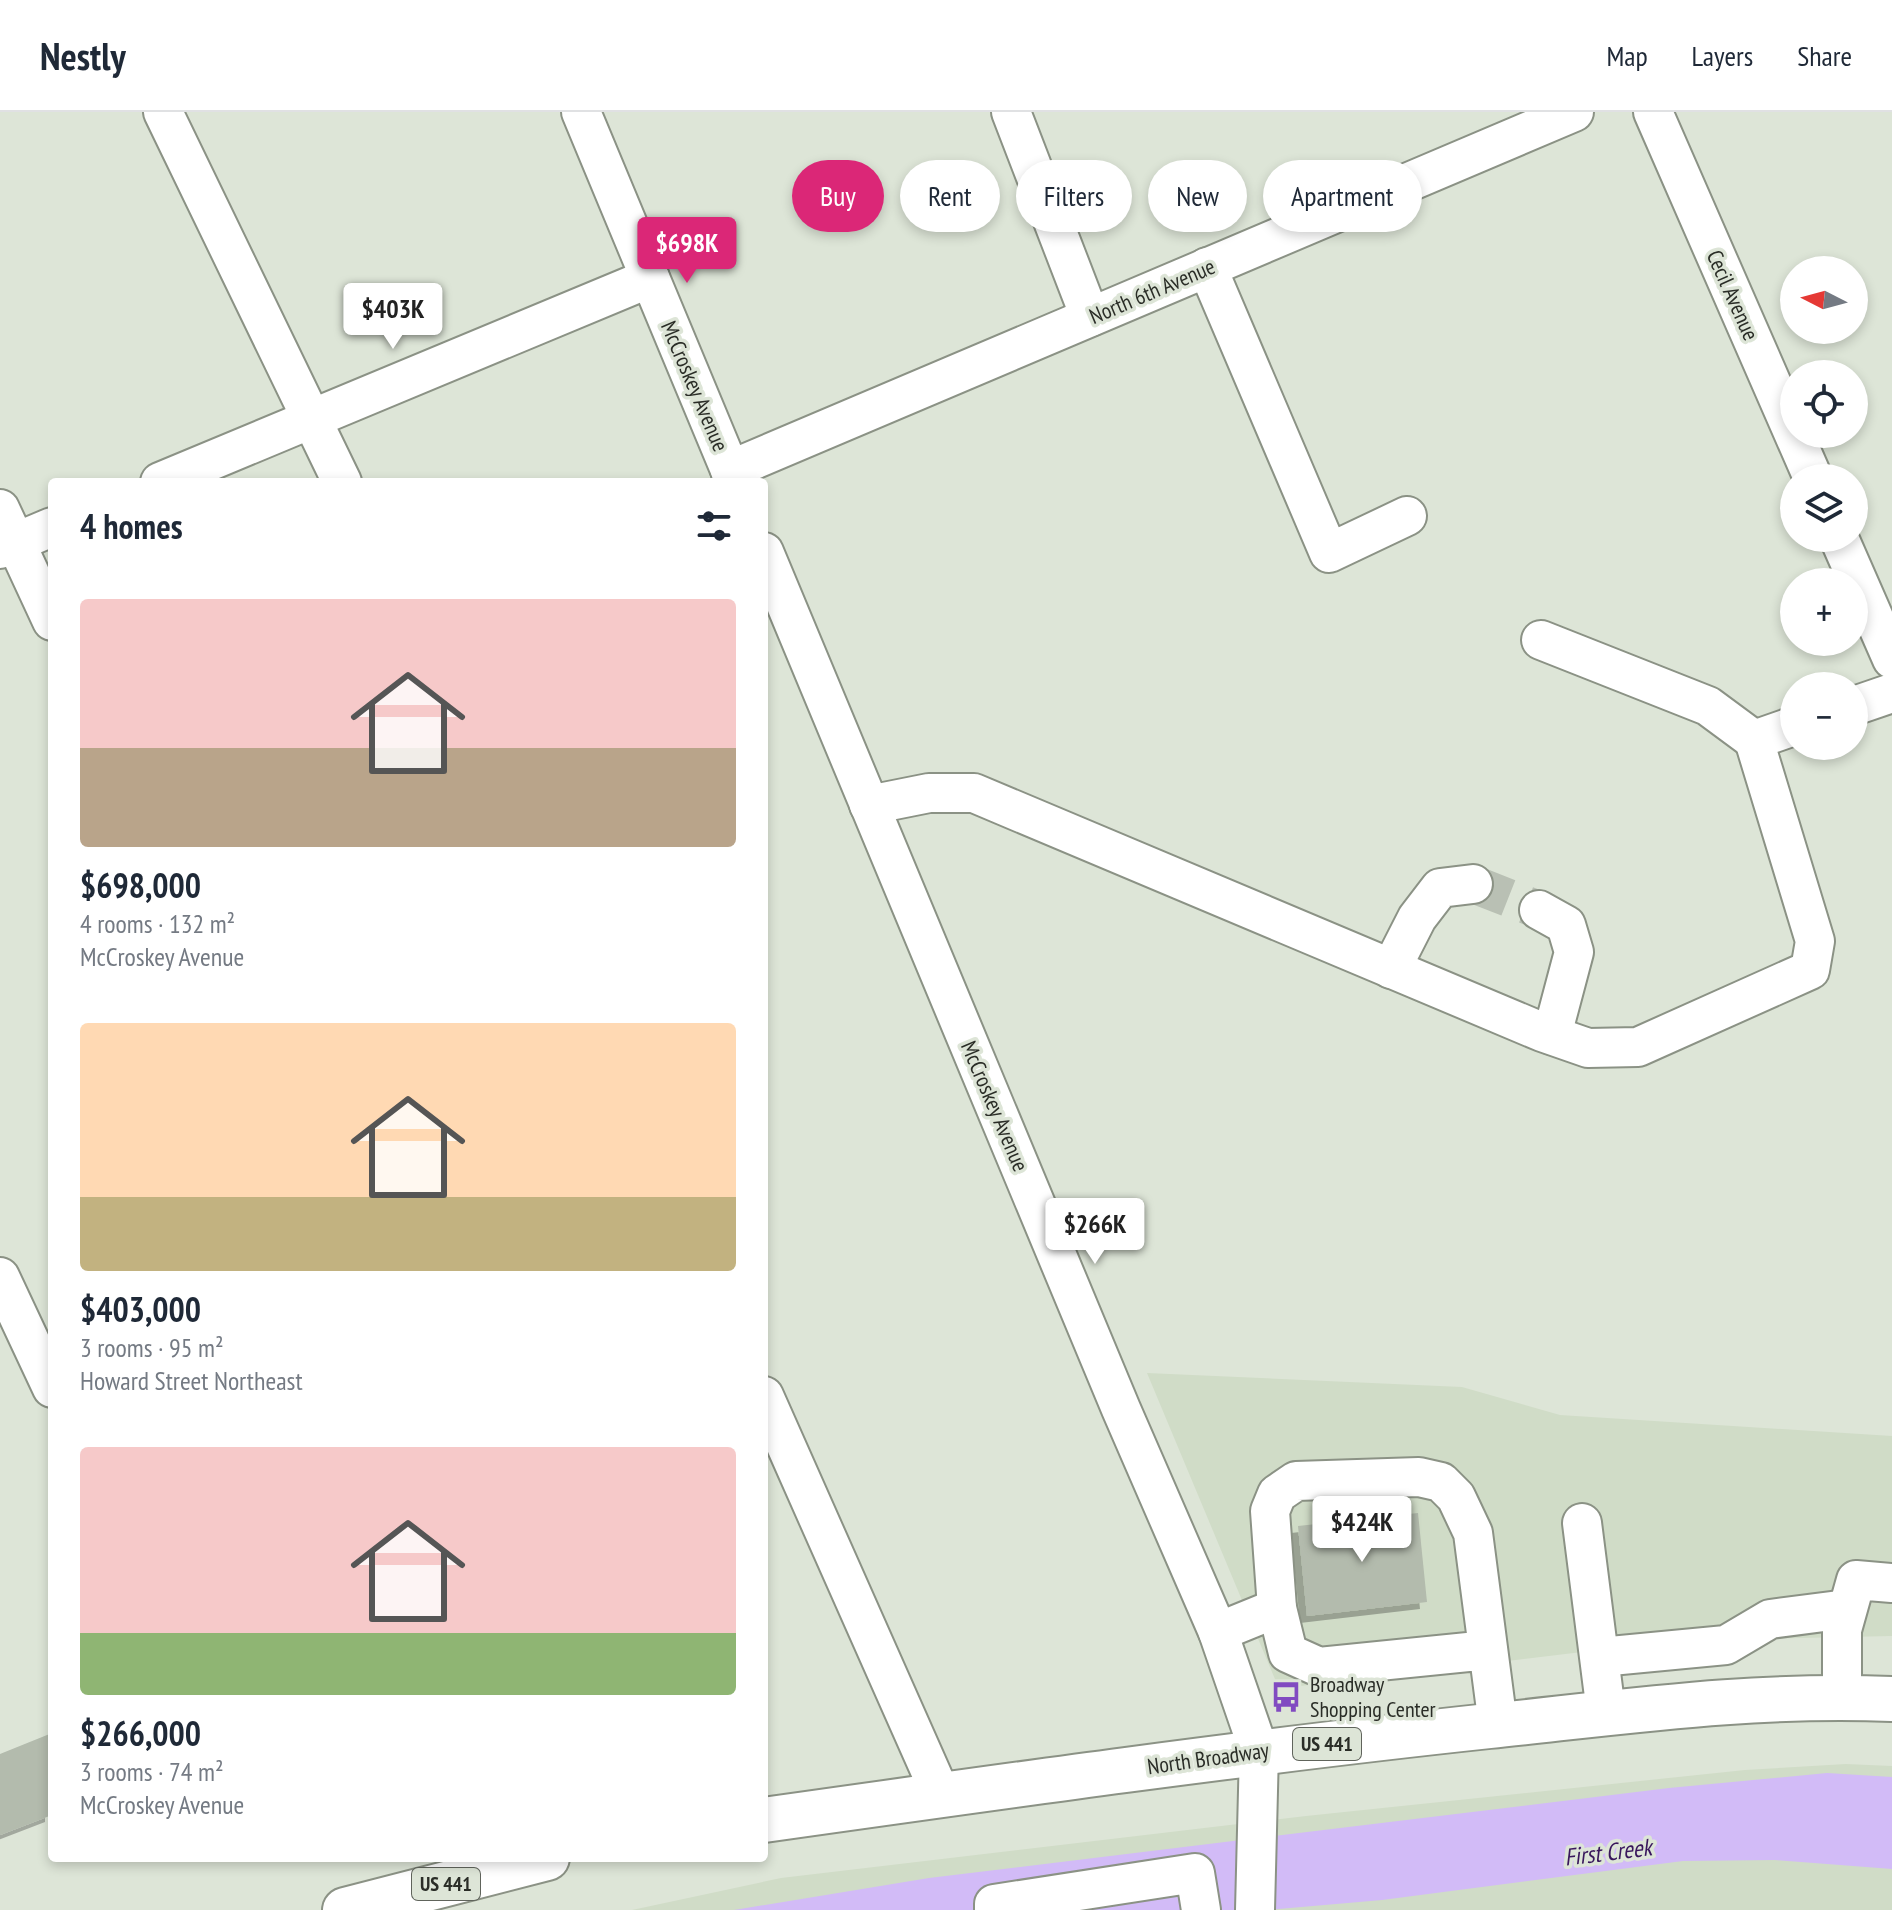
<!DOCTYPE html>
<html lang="en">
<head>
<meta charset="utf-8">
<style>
  :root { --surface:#fff; --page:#f2f2f3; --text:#1f2937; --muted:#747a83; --line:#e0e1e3; --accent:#db2777 }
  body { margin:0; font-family:"PT Sans Narrow",sans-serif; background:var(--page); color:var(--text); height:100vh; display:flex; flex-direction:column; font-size:30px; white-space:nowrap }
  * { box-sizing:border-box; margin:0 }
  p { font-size:26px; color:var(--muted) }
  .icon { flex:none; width:44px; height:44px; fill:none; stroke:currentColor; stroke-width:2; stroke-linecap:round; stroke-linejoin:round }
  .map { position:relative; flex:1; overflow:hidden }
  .details { position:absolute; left:48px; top:366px; width:720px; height:1384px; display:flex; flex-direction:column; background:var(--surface); border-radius:8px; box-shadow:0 4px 12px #0003 }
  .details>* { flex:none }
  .hud { position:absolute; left:792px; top:48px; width:760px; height:72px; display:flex; gap:16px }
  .needle { width:52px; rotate:276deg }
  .tools { position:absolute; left:1780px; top:144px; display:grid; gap:16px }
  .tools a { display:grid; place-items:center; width:88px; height:88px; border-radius:50%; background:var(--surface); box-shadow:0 4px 12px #0003; font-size:40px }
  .price { position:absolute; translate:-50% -68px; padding:0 18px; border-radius:8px; background:#fff; color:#222; font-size:26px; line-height:52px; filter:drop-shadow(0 2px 4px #0008) }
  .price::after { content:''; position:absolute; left:50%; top:48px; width:24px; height:18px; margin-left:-12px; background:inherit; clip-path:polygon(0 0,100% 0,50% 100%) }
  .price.selected { background:var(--accent); color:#fff }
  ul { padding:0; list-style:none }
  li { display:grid; align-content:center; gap:16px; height:424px; padding:0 32px }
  li span { display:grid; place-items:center; height:248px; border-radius:8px; color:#555 }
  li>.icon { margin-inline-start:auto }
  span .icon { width:144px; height:144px; fill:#fffc; stroke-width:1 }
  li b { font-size:34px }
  h2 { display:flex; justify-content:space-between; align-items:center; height:96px; padding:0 32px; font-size:34px }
  .pill { padding:0 28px; border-radius:36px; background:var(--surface); box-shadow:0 4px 12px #0003; font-size:28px; line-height:72px }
  .pill.selected { background:var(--accent); color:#fff }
  header { display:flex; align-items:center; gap:48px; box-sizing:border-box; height:112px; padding:0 40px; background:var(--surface); border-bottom:2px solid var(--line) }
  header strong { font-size:38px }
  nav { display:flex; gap:44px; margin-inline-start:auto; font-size:28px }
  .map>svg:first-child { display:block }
  .built { fill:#d0dcc7 }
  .water { fill:#d2bbf7 }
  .building { fill:#b3bbad; filter:url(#shadow) }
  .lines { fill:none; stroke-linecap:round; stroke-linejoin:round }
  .minor-tunnel { stroke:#b9c0b4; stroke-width:38; stroke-dasharray:38 19; stroke-linecap:butt }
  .minor-casing { stroke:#8b9285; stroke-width:42 }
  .major-casing { stroke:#8b9285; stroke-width:48 }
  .minor { stroke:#fff; stroke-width:38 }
  .major { stroke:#fff; stroke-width:44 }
  .labels { text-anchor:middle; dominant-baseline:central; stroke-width:7; stroke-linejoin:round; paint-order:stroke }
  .shield { fill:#dde5d7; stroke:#60645c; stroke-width:2 }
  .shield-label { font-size:20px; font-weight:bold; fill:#2a2d27 }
  .street-label { font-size:22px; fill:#2a2d27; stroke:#dde5d7 }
  .poi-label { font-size:22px; fill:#2a2d27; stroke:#dde5d7; text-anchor:start }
  .water-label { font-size:24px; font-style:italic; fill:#39175c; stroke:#dde5d7 }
</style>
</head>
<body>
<header>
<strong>Nestly</strong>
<nav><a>Map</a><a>Layers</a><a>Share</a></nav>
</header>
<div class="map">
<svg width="1892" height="1798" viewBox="0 0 1892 1798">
  <defs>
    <filter id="shadow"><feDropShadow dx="-7" dy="7" stdDeviation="0" flood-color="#0004"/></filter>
  </defs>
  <rect width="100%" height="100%" fill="#dde5d7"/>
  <g class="built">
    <polygon points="1147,1261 1462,1275 1560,1303 1892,1324 1892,1524 1673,1529 1292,1575 1277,1572"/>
    <polygon points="1846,1652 1892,1654 1892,1798 632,1798 781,1766 1306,1704 1745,1658"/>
  </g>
  <polygon class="water" points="1827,1661 1892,1665 1892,1757 1775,1748 1683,1749 1382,1788 1268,1798 734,1798 929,1766 1669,1676"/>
  <g class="building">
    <polygon points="1418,1401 1427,1490 1307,1504 1298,1414"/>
    <polygon points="52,1621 52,1703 0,1723 0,1642"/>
  </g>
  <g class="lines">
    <polyline class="minor-tunnel" points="1473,772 1539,798"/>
    <defs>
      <g id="minor">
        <polyline points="163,0 342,370"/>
        <polyline points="581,0 735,370"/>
        <polyline points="1011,0 1090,205"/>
        <polyline points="1653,0 1813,366"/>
        <polyline points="1207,155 1329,441 1407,404"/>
        <polyline points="730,358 1574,0"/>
        <polyline points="160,370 650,166"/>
        <polyline points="0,397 52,509"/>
        <polyline points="1839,426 1892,547"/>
        <polyline points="0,437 52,415"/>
        <polyline points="764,440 1121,1297 1218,1520 1259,1639 1255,1798"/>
        <polyline points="1541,528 1708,594 1754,628"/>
        <polyline points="1854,594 1892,581"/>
        <polyline points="869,693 929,681 974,681 1542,920 1588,936 1638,935 1810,858 1815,829 1754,628 1794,614"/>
        <polyline points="1539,798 1566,813 1574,840 1552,923"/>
        <polyline points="1391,857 1417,806 1440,776 1473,772"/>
        <polyline points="0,1165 52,1276"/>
        <polyline points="764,1284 941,1683"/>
        <polyline points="1582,1411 1606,1600"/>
        <polyline points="1218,1520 1277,1496"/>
        <polyline points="1488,1538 1319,1555 1288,1541 1277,1496 1270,1399 1277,1382 1296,1369 1419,1365 1441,1370 1456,1385 1473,1421 1498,1613"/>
        <polyline points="1600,1545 1726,1533 1770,1507 1847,1497"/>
        <polyline points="1842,1585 1842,1518 1856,1468 1892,1471"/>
        <polyline points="994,1798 994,1792 1195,1761 1201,1798"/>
      </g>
      <g id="major">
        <path d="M 764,1708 C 1005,1674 1246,1640 1489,1614 C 1624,1600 1756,1581 1892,1587"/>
        <polyline points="345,1798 547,1746"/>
      </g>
    </defs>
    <use href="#minor" class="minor-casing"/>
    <use href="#major" class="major-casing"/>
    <use href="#minor" class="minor"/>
    <use href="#major" class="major"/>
  </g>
  <defs>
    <symbol id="bus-bare" viewBox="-9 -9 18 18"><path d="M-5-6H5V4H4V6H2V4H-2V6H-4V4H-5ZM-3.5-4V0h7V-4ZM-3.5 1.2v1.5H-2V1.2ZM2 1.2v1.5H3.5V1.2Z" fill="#814ac1" stroke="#dde5d7" stroke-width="2.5" paint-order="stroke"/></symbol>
  </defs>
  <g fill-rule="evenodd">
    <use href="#bus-bare" x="1264" y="1563" width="44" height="44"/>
  </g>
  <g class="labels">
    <g class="shield">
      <rect x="1293" y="1616" width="68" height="32" rx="6"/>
      <rect x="412" y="1756" width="68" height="32" rx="6"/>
    </g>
    <g class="shield-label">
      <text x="1327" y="1632">US 441</text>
      <text x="446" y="1772">US 441</text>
    </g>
    <g class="street-label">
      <text transform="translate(1152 179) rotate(-23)">North 6th Avenue</text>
      <text transform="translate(1733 183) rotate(66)">Cecil Avenue</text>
      <text transform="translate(695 274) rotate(67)">McCroskey Avenue</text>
      <text transform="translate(995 994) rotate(67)">McCroskey Avenue</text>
      <text transform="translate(1208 1646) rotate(-8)">North Broadway</text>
    </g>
    <g class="poi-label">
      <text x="1310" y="1572">Broadway<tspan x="1310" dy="25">Shopping Center</tspan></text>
    </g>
    <g class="water-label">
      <text transform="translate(1608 1740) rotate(-7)">First Creek</text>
    </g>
  </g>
</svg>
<div class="tools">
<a><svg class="needle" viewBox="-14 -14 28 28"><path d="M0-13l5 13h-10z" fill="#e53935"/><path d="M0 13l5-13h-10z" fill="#747a83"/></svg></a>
<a><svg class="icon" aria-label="locate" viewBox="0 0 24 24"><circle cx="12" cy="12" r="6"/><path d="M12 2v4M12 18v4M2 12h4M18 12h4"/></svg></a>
<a><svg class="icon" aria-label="layers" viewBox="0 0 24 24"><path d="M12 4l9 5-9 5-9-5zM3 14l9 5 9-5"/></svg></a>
<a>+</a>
<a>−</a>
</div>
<b class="price selected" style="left:687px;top:173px">$698K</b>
<b class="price" style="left:393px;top:239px">$403K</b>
<b class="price" style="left:1095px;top:1154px">$266K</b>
<b class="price" style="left:1362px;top:1452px">$424K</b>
<div class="hud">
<a class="pill selected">Buy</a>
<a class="pill">Rent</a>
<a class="pill">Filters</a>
<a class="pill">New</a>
<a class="pill">Apartment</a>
</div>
<section class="details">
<h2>4 homes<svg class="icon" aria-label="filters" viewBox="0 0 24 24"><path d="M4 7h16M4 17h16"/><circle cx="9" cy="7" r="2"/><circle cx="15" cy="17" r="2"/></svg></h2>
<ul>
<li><span style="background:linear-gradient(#f6c9c9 60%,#b9a48a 0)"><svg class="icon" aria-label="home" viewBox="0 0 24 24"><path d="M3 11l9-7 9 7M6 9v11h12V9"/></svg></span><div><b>$698,000</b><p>4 rooms · 132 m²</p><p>McCroskey Avenue</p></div></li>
<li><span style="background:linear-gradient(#ffd9b3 70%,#c2b280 0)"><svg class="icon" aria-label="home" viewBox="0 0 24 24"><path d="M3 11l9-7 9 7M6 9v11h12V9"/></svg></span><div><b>$403,000</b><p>3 rooms · 95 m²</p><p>Howard Street Northeast</p></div></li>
<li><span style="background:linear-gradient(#f6c9c9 75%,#8fb573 0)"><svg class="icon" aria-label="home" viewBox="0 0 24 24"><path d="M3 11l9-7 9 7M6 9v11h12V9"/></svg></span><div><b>$266,000</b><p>3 rooms · 74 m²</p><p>McCroskey Avenue</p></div></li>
</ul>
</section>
</div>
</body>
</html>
